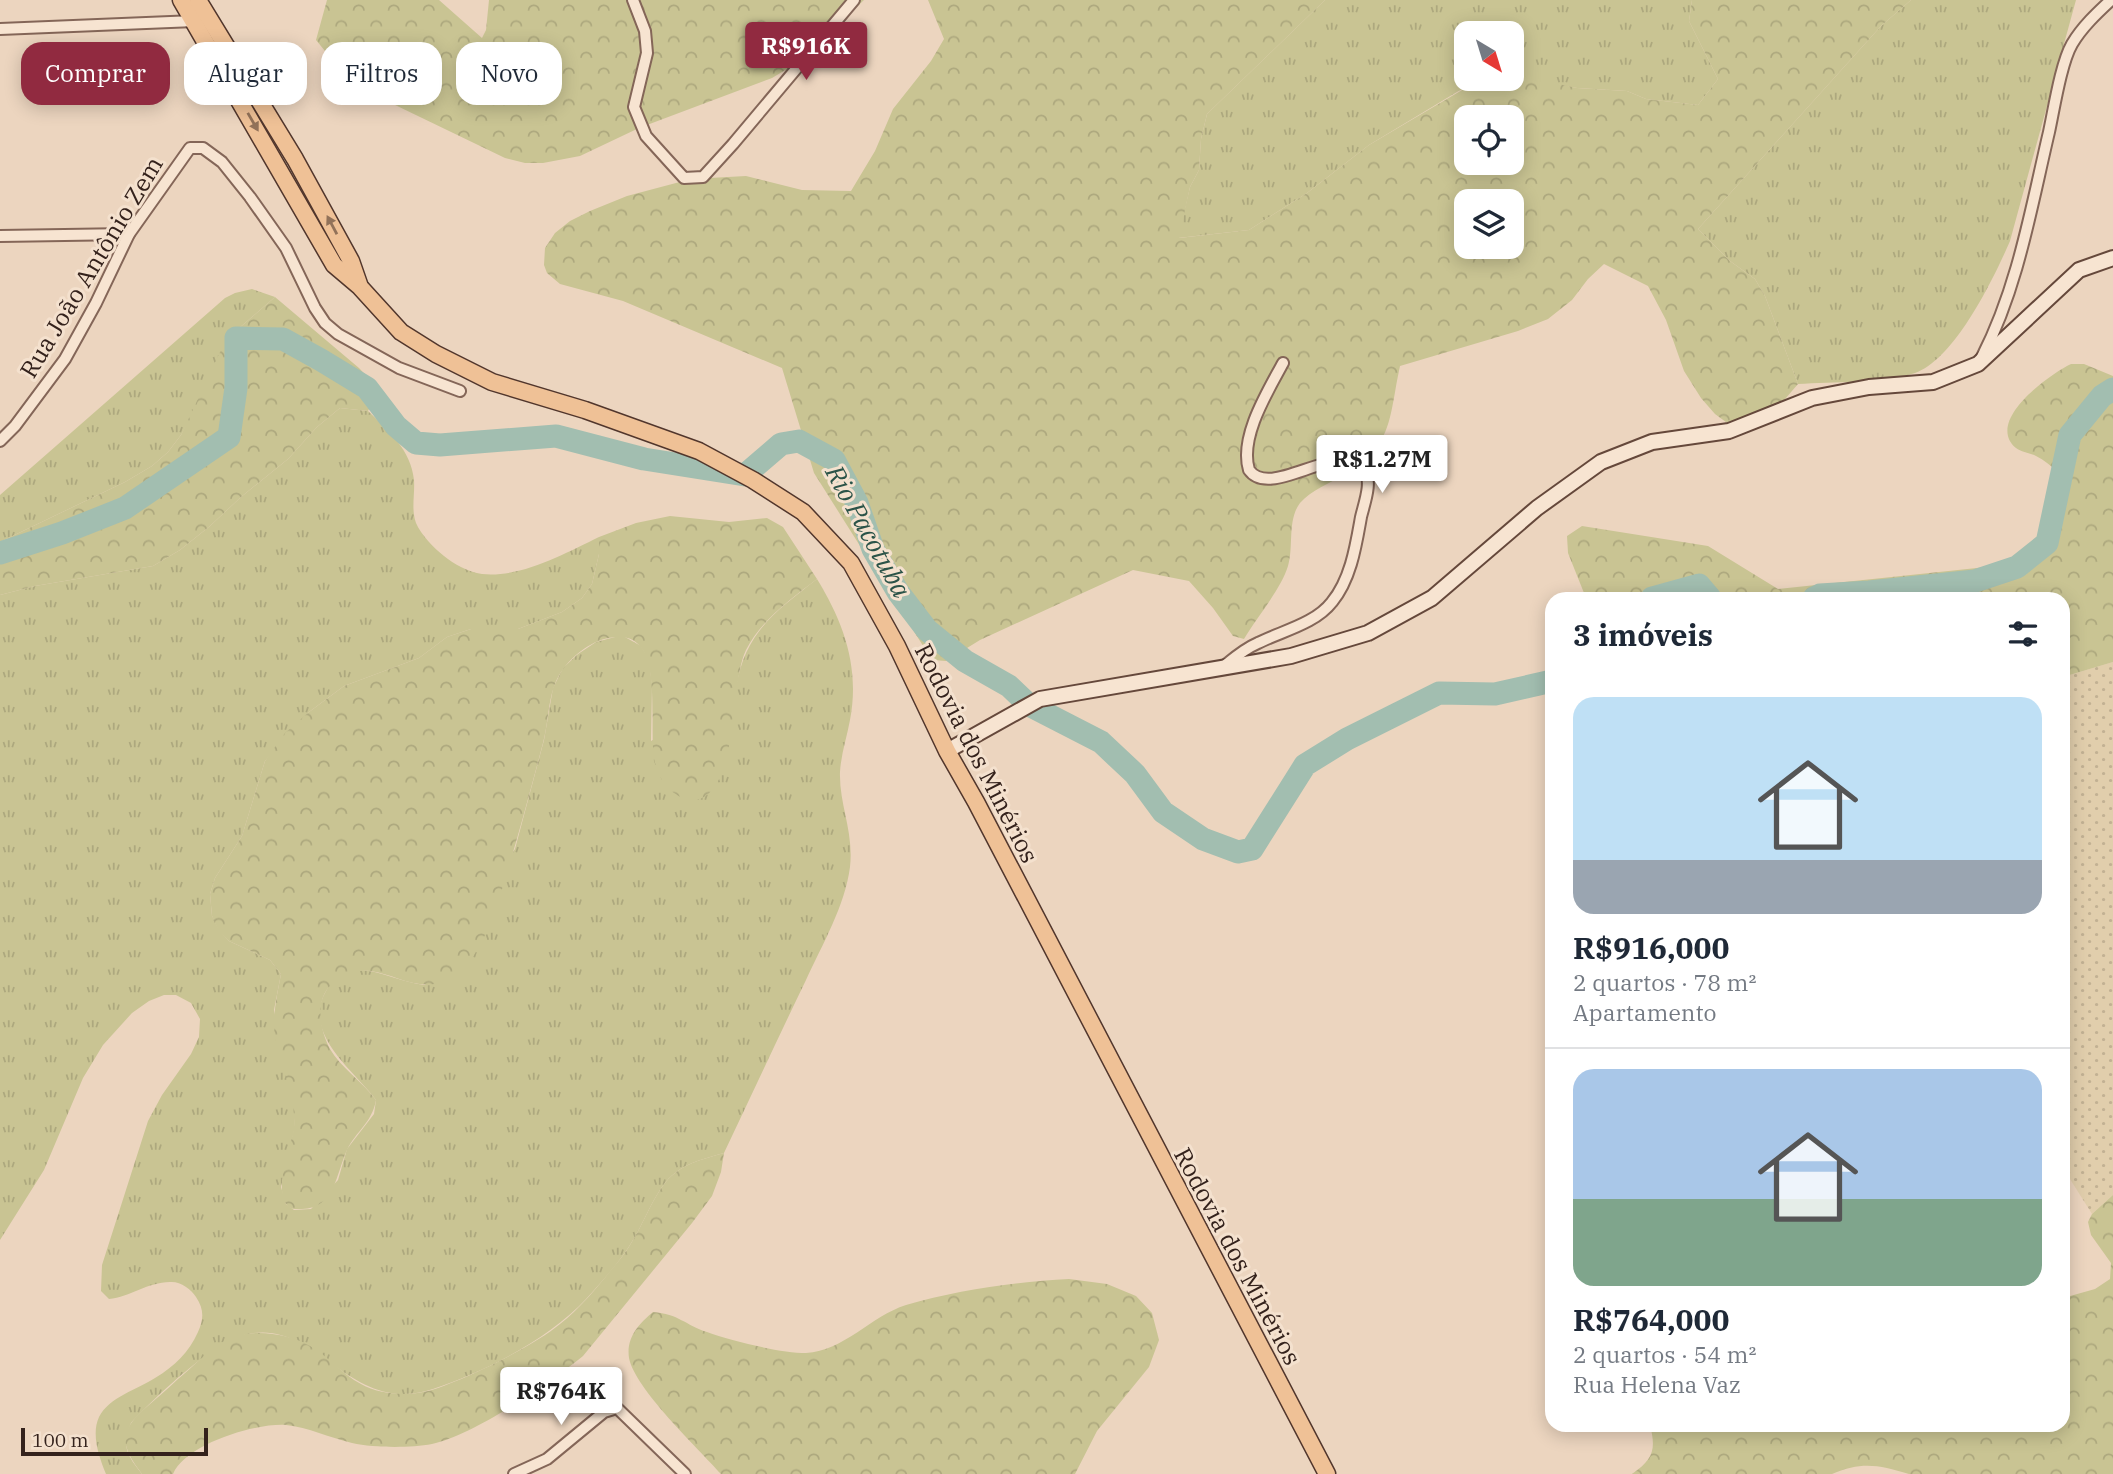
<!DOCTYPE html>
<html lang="pt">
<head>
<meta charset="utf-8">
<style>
  :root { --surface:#fff; --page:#f2f2f3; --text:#1f2937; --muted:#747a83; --line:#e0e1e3; --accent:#912a40 }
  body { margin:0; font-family:"IBM Plex Serif",serif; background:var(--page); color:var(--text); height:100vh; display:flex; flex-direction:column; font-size:26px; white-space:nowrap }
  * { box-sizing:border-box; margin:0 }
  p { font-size:23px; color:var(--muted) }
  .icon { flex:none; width:38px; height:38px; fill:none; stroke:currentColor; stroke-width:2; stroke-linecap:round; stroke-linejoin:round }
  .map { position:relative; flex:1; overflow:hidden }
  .details { position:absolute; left:1545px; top:592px; width:525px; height:840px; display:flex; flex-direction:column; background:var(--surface); border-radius:21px; box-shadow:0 4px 18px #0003 }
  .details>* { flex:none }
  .top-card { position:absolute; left:21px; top:42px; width:665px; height:63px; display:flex; gap:14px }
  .needle { width:46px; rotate:142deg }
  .tools { position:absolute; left:1454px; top:21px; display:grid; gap:14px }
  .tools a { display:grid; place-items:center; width:70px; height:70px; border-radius:14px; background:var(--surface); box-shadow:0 4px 18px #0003; font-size:35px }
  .scale { position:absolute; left:21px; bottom:18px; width:187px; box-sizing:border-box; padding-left:7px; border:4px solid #34221c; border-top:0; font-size:19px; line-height:24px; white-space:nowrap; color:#34221c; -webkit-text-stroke:5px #f4e1ce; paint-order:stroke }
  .price { position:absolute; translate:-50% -60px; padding:0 16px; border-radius:7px; background:#fff; color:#222; font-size:23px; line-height:46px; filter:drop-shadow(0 2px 4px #0008) }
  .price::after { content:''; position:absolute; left:50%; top:42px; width:21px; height:16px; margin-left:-10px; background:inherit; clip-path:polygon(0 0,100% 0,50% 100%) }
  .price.current { background:var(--accent); color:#fff }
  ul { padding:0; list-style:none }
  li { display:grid; align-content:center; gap:14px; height:371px; padding:0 28px }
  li+li { border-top:2px solid var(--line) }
  li span { display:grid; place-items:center; height:217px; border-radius:21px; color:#555 }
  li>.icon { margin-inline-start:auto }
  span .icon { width:126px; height:126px; fill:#fffc; stroke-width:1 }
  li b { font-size:30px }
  h2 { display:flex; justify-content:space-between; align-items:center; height:84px; padding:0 28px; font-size:30px }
  .pill { padding:0 24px; border-radius:21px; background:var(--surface); box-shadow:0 4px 18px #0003; font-size:24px; line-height:63px }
  .pill.current { background:var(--accent); color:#fff }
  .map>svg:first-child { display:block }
  .farmland { fill:url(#farmland-dots) }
  .grass { fill:url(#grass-tufts) }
  .forest { fill:url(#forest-crowns); fill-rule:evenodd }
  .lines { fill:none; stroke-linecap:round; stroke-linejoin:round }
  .river { stroke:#a2beb0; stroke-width:23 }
  .street-casing { stroke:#846658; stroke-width:14 }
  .secondary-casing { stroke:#65483b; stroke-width:18 }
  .primary-casing { stroke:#51362c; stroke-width:19 }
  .street { stroke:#f7e4d1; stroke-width:10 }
  .secondary { stroke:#f7e4d1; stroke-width:14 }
  .primary { stroke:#efc196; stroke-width:16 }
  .oneway { fill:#927259 }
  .labels { text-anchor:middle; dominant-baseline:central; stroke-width:6; stroke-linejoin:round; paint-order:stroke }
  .street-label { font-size:24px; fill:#34221c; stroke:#f4e1ce }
  .water-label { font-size:26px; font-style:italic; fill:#2b5348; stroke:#f4e1ce }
</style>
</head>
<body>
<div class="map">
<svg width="2113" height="1474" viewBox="0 0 2113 1474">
  <defs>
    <pattern id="farmland-dots" width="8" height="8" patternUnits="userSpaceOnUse" patternTransform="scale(1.75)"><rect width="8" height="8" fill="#e1ceac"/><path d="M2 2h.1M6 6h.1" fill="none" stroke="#c2b193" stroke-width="1.8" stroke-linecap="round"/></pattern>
    <pattern id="grass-tufts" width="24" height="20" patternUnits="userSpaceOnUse" patternTransform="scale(1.75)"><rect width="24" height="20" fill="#c9c493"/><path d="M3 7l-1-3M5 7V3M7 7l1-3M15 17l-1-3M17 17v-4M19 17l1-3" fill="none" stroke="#ada87e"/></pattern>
    <pattern id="forest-crowns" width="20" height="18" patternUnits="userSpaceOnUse" patternTransform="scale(1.75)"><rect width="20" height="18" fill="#c9c493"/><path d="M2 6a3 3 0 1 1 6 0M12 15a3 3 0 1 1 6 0" fill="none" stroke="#ada87e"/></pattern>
  </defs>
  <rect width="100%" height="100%" fill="#ecd5bf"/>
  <polygon class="farmland" points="2113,662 2113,1195 2092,1214 2063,1168 2063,677"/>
  <g class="grass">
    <polygon points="1325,0 1692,0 1689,21 1718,79 1698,105 1646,99 1627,91 1577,88 1512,76 1512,33 1466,33 1466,79 1488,79 1479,80 1457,92 1369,145 1307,193 1249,230 1178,238 1190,187 1199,170 1201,139 1207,114"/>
    <path d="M 1911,0 L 2076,0 L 2010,241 C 1994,278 1955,359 1915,373 C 1883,383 1832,382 1798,384 L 1765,296 L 1755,279 L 1730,261 L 1698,229 L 1881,26 Z"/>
    <polygon points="252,289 275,297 238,329 181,435 168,452 152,466 125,482 0,542 0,495 225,298 235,293"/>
    <path d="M 340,408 L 368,411 C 389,431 411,450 414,480 C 415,495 411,509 416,523 C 421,535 434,548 444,556 C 454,564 468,572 482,574 C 521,578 564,554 599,537 L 599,554 L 592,584 L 582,598 L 562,612 L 518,629 L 471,629 L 447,637 L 419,658 L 344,686 L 309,712 L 265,761 L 242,836 L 215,878 L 210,894 L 212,916 L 220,932 L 229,941 L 270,960 L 281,974 L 274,1010 L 295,1109 L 294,1131 L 281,1187 L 286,1204 L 294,1210 L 311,1209 L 338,1180 L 347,1149 L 374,1114 L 376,1100 C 355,1071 301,1034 326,991 C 330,983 342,973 351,971 C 376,967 400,983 425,985 L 515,849 L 544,740 L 553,688 L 563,668 L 578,654 L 596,642 L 615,637 L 625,637 L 641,646 L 649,660 L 652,685 L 651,741 L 736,688 C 745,632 775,612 817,579 C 844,623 860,668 850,720 C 847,737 841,754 840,772 C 839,805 854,831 850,867 C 845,906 822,945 806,980 C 778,1038 751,1096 724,1153 C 707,1158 688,1162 675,1173 C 657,1186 645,1221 633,1240 C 621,1261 603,1280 587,1298 C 548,1340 486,1371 433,1389 C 350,1417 318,1319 248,1334 C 215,1340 154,1398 131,1423 C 121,1446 127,1455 142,1474 L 106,1474 C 99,1457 91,1434 99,1417 C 109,1397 138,1389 155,1378 C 175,1366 189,1352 198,1332 C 204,1319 204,1309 196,1297 C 191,1289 180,1281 170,1282 C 148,1282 130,1297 109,1299 L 101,1291 L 102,1265 L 148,1121 L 162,1095 L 191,1054 L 199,1037 L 200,1019 L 191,1003 L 176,995 L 164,995 L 149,1001 L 132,1013 L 103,1045 L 83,1078 L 44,1170 L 0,1240 L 0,595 L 35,586 L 153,566 L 180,550 L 210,526 L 241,497 L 288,459 L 317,427 Z"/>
  </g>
  <g class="forest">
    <polygon points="327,0 439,0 482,38 486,30 489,0 864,0 802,60 772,78 639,128 580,156 543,163 525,163 505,158 364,90 347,78 316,40"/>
    <path d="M 928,0 L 1325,0 L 1207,114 L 1201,139 L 1199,170 L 1190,187 L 1179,238 L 1249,230 L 1307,193 L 1369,145 L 1479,80 L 1522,76 L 1577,88 L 1627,91 L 1646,99 L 1698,105 L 1718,79 L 1689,21 L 1692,0 L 1911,0 L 1881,26 L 1698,229 L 1730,261 L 1755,279 L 1765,296 L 1798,384 L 1768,419 L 1730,425 L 1715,414 L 1701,398 L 1684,371 L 1666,320 L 1648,286 L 1604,264 L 1588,279 L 1572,300 L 1548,319 L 1518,331 L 1400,366 C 1389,416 1394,446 1345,474 C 1331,483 1311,490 1300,503 C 1287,520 1294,547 1288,566 C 1281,589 1257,617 1244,639 L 1233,636 L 1213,608 L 1189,581 L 1133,570 L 980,640 L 946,661 L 932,660 L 814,473 L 782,368 L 623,301 L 560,284 L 547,273 L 544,265 L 545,248 L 555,233 L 570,221 L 590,211 L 627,196 L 691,179 L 746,176 L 802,190 L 851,191 L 875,151 L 893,109 L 931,61 L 944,39 ZM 1466,117 L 1512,117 L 1512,163 L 1466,163 ZM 1466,201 L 1512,201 L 1512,247 L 1466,247 Z"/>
    <polygon points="275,297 359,368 374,384 375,397 368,411 340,408 317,427 288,459 241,497 210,526 180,550 153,566 35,586 0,595 0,542 125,482 152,466 168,452 181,435 220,352 238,329"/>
    <path d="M 2071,364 L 2084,364 L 2113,376 L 2113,662 L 2063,677 L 2063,598 L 1586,598 L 1568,553 L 1567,536 L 1582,526 L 1708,546 L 1778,589 L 2005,565 L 2060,516 L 2058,472 C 2051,466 2044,460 2036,456 C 2030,453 2021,452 2016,448 C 1984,421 2050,374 2071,364 Z"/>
    <path d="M 670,516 L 729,522 L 767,518 L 783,527 L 817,579 C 791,599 761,620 746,650 C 729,684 740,788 697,800 C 689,802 683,799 677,795 C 667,789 659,778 656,766 C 645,735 669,635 618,637 C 597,637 576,652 564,668 C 547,689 550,718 543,743 C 528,800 513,856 495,911 C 485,937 471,972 442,982 C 416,991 395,974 370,971 C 354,970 343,973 332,984 C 314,1000 320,1030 330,1049 C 340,1067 363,1082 376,1100 C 372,1123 356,1131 347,1150 C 336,1174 335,1208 302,1209 C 296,1209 291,1210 287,1205 C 273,1189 292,1146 294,1127 C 296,1092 281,1070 275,1038 C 272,1016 277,995 281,974 L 270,960 L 229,941 L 219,932 L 212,916 L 210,894 L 215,878 L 242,836 L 265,761 L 285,733 L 309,712 L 344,686 L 419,658 L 447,637 L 471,629 L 518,629 L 562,612 L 582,598 L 592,584 L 599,554 L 599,537 L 636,523 Z"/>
    <path d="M 724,1153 L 721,1172 L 712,1196 L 692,1223 L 583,1356 C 550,1383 474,1435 432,1444 C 410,1448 375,1448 352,1443 C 330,1438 308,1427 286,1425 C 255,1423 186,1444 173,1474 L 142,1474 C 123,1449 117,1434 142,1411 C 154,1400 167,1390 178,1379 C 194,1366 209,1349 228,1339 C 251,1328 288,1333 310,1346 C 328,1356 342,1374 361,1384 C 381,1395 406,1396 428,1391 C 461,1382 534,1346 560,1324 C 579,1309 596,1289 611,1270 C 619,1261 627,1251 633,1240 C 645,1221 657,1186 675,1173 C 688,1162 707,1158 724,1153 Z"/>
    <path d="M 2113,1195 L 2113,1474 L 1909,1474 C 1879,1465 1862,1461 1832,1474 L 1632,1474 C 1654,1459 1656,1449 1650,1425 L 2063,1424 L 2063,1298 L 2095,1289 L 2110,1279 L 2111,1263 L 2091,1235 L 2088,1222 L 2092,1214 Z"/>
    <path d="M 1069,1279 L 1107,1284 L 1136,1296 L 1152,1313 L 1159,1340 L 1149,1367 L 1097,1431 L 1075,1474 L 721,1474 C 698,1448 635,1389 629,1358 C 626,1337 639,1324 653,1312 C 679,1314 685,1325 707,1332 C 731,1341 781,1353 806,1353 C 844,1351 871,1316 906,1305 C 958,1290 1016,1282 1069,1279 Z"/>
  </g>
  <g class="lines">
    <g class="river">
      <polyline points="0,553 62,533 125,508 229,437 236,388 236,338 283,339 321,360 367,388 396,426 416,443 440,445 556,436 644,459 745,475 781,444 799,441 834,460 857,503 873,549 898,592 927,630 965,661 1009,686 1029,705 1101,742 1135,774 1163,812 1203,839 1238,852 1252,849 1305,765 1347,739 1439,693 1495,694 1552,681"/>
      <polyline points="1652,598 1699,585 1710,598"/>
      <polyline points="1814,598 1820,595 1869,592 1975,581 2017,567 2047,543 2070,435 2102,396 2113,389"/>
    </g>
    <defs>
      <g id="street">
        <polyline points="633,0 645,31 647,53 634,107 646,136 684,178 703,177 733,144 854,0"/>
        <polyline points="0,29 195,21"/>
        <polyline points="0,236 129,234"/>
        <path d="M 1982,357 C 2018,287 2031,208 2049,132 C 2054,109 2061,63 2072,44 C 2082,27 2097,13 2111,0"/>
        <polyline points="0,441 15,426 65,359 96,303 129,234 190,148 203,148 222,162 250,197 286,248 315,308 325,323 338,334 399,368 460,391"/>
        <path d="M 1223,667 C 1234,658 1244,649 1258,643 C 1282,631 1315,624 1332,602 C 1351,579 1356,545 1361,517 C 1364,504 1373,481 1364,470 C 1339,438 1271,501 1249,470 C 1239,437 1268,391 1283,363"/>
        <polyline points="514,1474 547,1459 604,1412 617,1408 685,1474"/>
      </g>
      <polyline id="secondary" points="947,751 1040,699 1291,656 1368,633 1432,598 1537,508 1601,462 1652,442 1729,431 1812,398 1869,387 1933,382 1978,364 2079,270 2113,258"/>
      <g id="primary">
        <polyline points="181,0 334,265 360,287 401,332 436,354 492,382 585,410 699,451 753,480 803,512 851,563 897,646 947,751 976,802 1327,1474"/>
        <polyline points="198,0 295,159 351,261 359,284"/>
      </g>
    </defs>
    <use href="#street" class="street-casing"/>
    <use href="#secondary" class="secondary-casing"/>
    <use href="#primary" class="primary-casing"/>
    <use href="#street" class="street"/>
    <use href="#secondary" class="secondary"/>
    <use href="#primary" class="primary"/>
  </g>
  <defs><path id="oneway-solid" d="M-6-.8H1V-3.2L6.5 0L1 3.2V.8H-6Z" transform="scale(1.75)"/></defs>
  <g class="oneway">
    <use href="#oneway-solid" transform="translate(253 122) rotate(60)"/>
    <use href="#oneway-solid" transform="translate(332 225) rotate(-118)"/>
  </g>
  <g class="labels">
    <g class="street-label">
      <text transform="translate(91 267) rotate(-59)">Rua João Antônio Zem</text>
      <text transform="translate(977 753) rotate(63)">Rodovia dos Minérios</text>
      <text transform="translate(1238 1256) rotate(62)">Rodovia dos Minérios</text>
    </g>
    <g class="water-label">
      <text transform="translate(869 531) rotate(61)">Rio Pacotuba</text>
    </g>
  </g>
</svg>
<div class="tools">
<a><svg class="needle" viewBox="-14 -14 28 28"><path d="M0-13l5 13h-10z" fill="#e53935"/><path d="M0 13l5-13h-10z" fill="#747a83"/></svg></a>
<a><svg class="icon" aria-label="locate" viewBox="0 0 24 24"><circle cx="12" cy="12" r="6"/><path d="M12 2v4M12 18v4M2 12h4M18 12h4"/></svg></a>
<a><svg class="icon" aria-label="layers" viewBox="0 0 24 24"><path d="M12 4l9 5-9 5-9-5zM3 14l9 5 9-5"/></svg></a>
</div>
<div class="scale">100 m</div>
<b class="price current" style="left:806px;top:82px">R$916K</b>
<b class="price" style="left:1382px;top:495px">R$1.27M</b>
<b class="price" style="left:561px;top:1427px">R$764K</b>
<div class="top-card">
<a class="pill current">Comprar</a>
<a class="pill">Alugar</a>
<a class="pill">Filtros</a>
<a class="pill">Novo</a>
</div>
<section class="details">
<h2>3 imóveis<svg class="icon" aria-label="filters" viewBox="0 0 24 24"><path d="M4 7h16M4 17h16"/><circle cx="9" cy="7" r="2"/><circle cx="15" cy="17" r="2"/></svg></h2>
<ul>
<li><span style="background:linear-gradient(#bfe0f5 75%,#9aa5b1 0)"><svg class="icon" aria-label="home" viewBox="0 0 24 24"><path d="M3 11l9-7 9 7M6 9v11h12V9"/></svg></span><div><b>R$916,000</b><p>2 quartos · 78 m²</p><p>Apartamento</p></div></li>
<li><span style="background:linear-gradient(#a9c7e8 60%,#7fa58c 0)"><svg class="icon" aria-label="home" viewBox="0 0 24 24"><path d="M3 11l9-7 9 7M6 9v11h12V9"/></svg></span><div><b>R$764,000</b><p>2 quartos · 54 m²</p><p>Rua Helena Vaz</p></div></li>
</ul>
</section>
</div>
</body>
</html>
